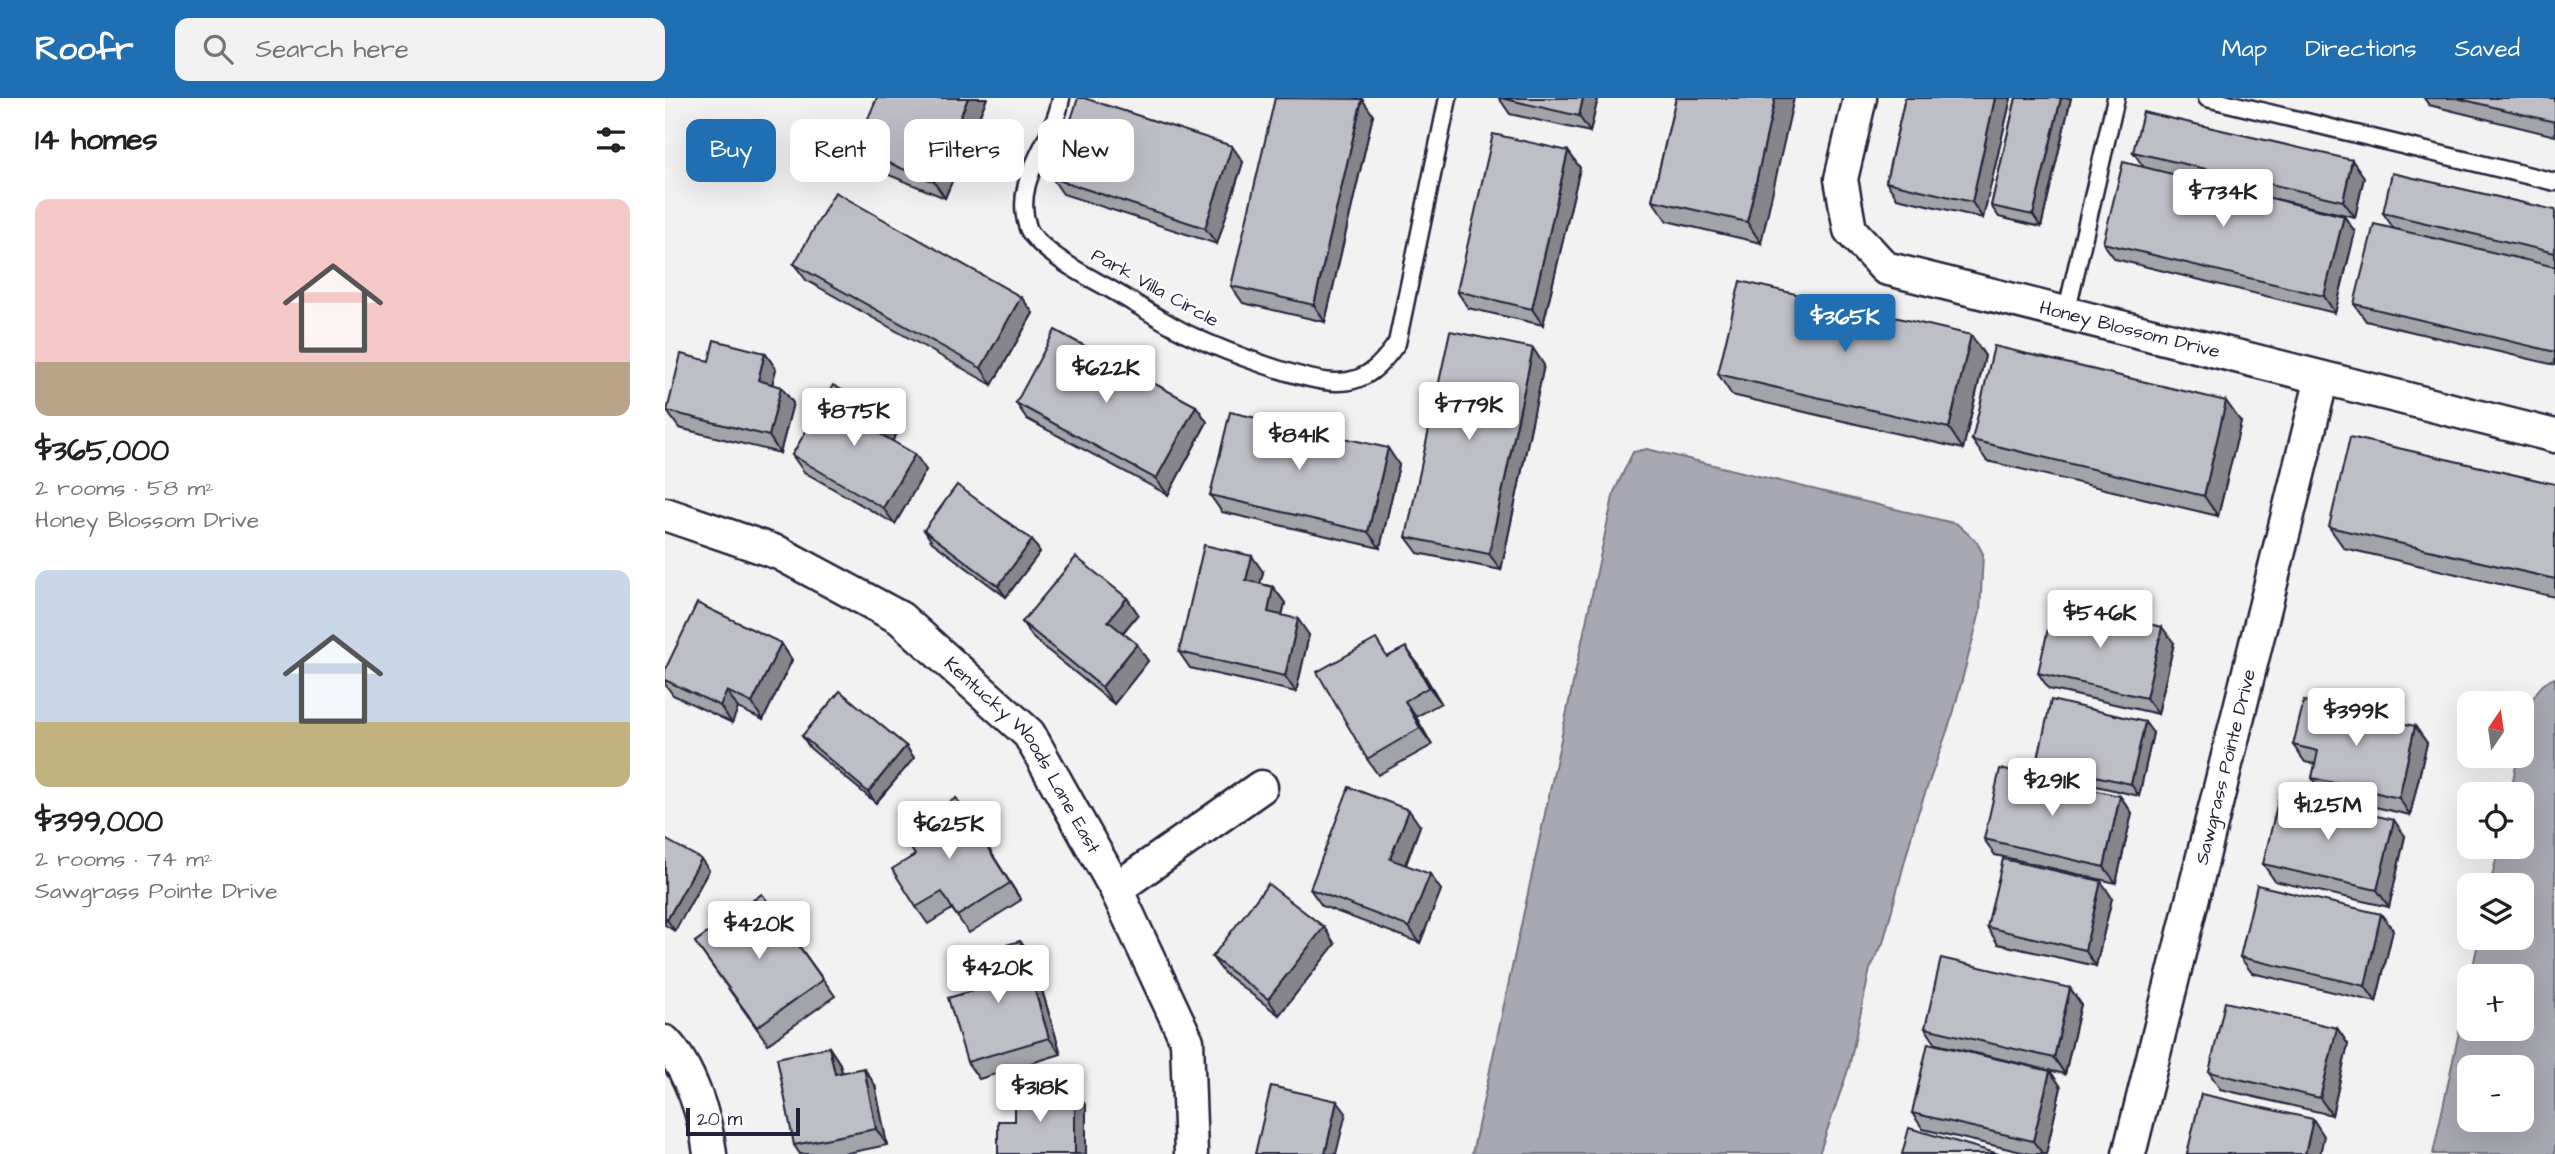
<!DOCTYPE html>
<html lang="en">
<head>
<meta charset="utf-8">
<style>
  :root { --surface:#fff; --page:#f2f2f2; --text:#202124; --muted:#757577; --accent:#1f6fb2 }
  body { margin:0; font-family:"Architects Daughter",sans-serif; background:var(--page); color:var(--text); height:100vh; display:flex; flex-direction:column; font-size:26px; white-space:nowrap }
  * { box-sizing:border-box; margin:0 }
  p { font-size:23px; color:var(--muted) }
  .icon { flex:none; width:38px; height:38px; fill:none; stroke:currentColor; stroke-width:2; stroke-linecap:round; stroke-linejoin:round }
  .map { position:relative; flex:1; overflow:hidden }
  .drawer { display:flex; flex-direction:column; background:var(--surface); width:665px }
  .drawer>* { flex:none }
  .banner { position:absolute; left:21px; top:21px; width:665px; height:63px; display:flex; gap:14px }
  .needle { width:46px; rotate:13deg }
  .fabs { position:absolute; left:1792px; top:593px; display:grid; gap:14px }
  .fabs a { display:grid; place-items:center; width:77px; height:77px; border-radius:14px; background:var(--surface); box-shadow:0 7px 28px #0002; font-size:35px }
  .scale { position:absolute; left:21px; bottom:18px; width:114px; box-sizing:border-box; padding-left:7px; border:4px solid #22223b; border-top:0; font-size:19px; line-height:24px; white-space:nowrap; color:#22223b; -webkit-text-stroke:5px #fff; paint-order:stroke }
  .price { position:absolute; translate:-50% -60px; padding:0 16px; border-radius:7px; background:#fff; color:#222; font-size:23px; line-height:46px; filter:drop-shadow(0 2px 4px #0008) }
  .price::after { content:''; position:absolute; left:50%; top:42px; width:21px; height:16px; margin-left:-10px; background:inherit; clip-path:polygon(0 0,100% 0,50% 100%) }
  .price.active { background:var(--accent); color:#fff }
  ul { padding:0; list-style:none }
  li { display:grid; align-content:center; gap:14px; height:371px; padding:0 35px }
  li span { display:grid; place-items:center; height:217px; border-radius:14px; color:#555 }
  li>.icon { margin-inline-start:auto }
  span .icon { width:126px; height:126px; fill:#fffc; stroke-width:1 }
  li b { font-size:30px }
  h2 { display:flex; justify-content:space-between; align-items:center; height:84px; padding:0 35px; font-size:30px }
  .pill { padding:0 24px; border-radius:14px; background:var(--surface); box-shadow:0 7px 28px #0002; font-size:24px; line-height:63px }
  .pill.active { background:var(--accent); color:#fff }
  header { display:flex; align-items:center; gap:42px; box-sizing:border-box; height:98px; padding:0 35px; background:var(--accent); color:#fff }
  header strong { font-size:33px }
  nav { display:flex; gap:38px; margin-inline-start:auto; font-size:24px }
  .search { width:490px; height:63px; background:var(--page); display:flex; align-items:center; gap:18px; box-sizing:border-box; padding:0 24px; border-radius:14px; color:var(--muted); font-size:26px }
  main { display:flex; flex:1; min-height:0 }
  .map>svg:first-child { display:block }
  .water { fill:#a8a8b2; stroke:#727282; stroke-width:2; fill-rule:evenodd }
  .lines { fill:none; stroke-linecap:round; stroke-linejoin:round }
  .lane-casing { stroke:#22223b; stroke-width:21 }
  .street-casing { stroke:#22223b; stroke-width:37 }
  .lane { stroke:#fff; stroke-width:16 }
  .street { stroke:#fff; stroke-width:32 }
  .wall { fill:#a3a3aa; stroke:#22223b; stroke-width:2 }
  .shaded-wall { fill:#85858b; stroke:#22223b; stroke-width:2 }
  .building { fill:#bebec6; stroke:#22223b; stroke-width:2 }
  .labels { text-anchor:middle; dominant-baseline:central; stroke-width:5; stroke-linejoin:round; paint-order:stroke }
  .street-label { font-size:19px; fill:#22223b; stroke:#fff }
</style>
</head>
<body>
<header>
<strong>Roofr</strong>
<div class="search"><svg class="icon" aria-label="search" viewBox="0 0 24 24"><circle cx="10" cy="10" r="6"/><path d="M15 15l6 6"/></svg>Search here</div>
<nav><a>Map</a><a>Directions</a><a>Saved</a></nav>
</header>
<main>
<section class="drawer">
<h2>14 homes<svg class="icon" aria-label="filters" viewBox="0 0 24 24"><path d="M4 7h16M4 17h16"/><circle cx="9" cy="7" r="2"/><circle cx="15" cy="17" r="2"/></svg></h2>
<ul>
<li><span style="background:linear-gradient(#f6c9c9 75%,#b9a48a 0)"><svg class="icon" aria-label="home" viewBox="0 0 24 24"><path d="M3 11l9-7 9 7M6 9v11h12V9"/></svg></span><div><b>$365,000</b><p>2 rooms · 58 m²</p><p>Honey Blossom Drive</p></div></li>
<li><span style="background:linear-gradient(#c9d6e8 70%,#c2b280 0)"><svg class="icon" aria-label="home" viewBox="0 0 24 24"><path d="M3 11l9-7 9 7M6 9v11h12V9"/></svg></span><div><b>$399,000</b><p>2 rooms · 74 m²</p><p>Sawgrass Pointe Drive</p></div></li>
</ul>
</section>
<div class="map">
<svg width="1890" height="1056" viewBox="0 0 1890 1056">
  <rect width="100%" height="100%" fill="#f2f2f3"/>
  <filter id="ink" filterUnits="userSpaceOnUse"><feTurbulence type="fractalNoise" baseFrequency=".0143" numOctaves="2"/><feDisplacementMap in="SourceGraphic" scale="14" xChannelSelector="R" yChannelSelector="G"/><feConvolveMatrix kernelMatrix="1 2 1 2 8 2 1 2 1" color-interpolation-filters="sRGB"/></filter>
  <g filter="url(#ink)">
    <g class="water">
      <polygon points="982,351 1292,426 1312,444 1318,456 1315,514 1288,616 1251,721 1218,845 1205,871 1184,969 1154,1056 807,1056 949,394 968,354"/>
      <path d="M 1890,580 L 1890,1056 L 1768,1056 L 1804,887 L 1804,931 L 1857,931 L 1857,878 L 1806,878 L 1814,840 L 1857,840 L 1857,788 L 1825,787 L 1834,749 L 1857,749 L 1857,696 L 1845,696 L 1853,658 L 1857,658 C 1857,633 1862,589 1890,580 ZM 1804,970 L 1857,970 L 1857,1022 L 1804,1022 Z"/>
    </g>
    <g class="lines">
      <defs>
        <g id="lane">
          <path d="M 396,0 C 389,45 346,81 363,130 C 367,140 384,154 393,160 C 413,175 436,185 457,198 C 480,211 503,227 527,238 C 557,252 641,285 673,284 C 702,284 717,266 732,245 L 783,0"/>
          <polyline points="1542,0 1890,84"/>
          <polyline points="1401,216 1451,0"/>
        </g>
        <g id="street">
          <path id="s1" d="M 1195,0 L 1176,81 L 1185,132 L 1220,170 L 1890,338"/>
          <path id="s2" d="M 0,416 L 114,455 L 235,520 L 364,636 L 451,791 L 522,943 L 526,1056"/>
          <polyline points="451,791 596,689"/>
          <path d="M 0,944 C 25,970 41,1021 45,1056"/>
          <path id="s3" d="M 1464,1056 L 1657,280"/>
        </g>
      </defs>
      <use href="#lane" class="lane-casing"/>
      <use href="#street" class="street-casing"/>
      <use href="#lane" class="lane"/>
      <use href="#street" class="street"/>
    </g>
    <g class="wall">
      <polygon points="212,0 322,0 280,100 202,68 190,51"/>
      <polygon points="834,0 933,0 925,34 845,16"/>
      <polygon points="1011,0 1096,145 1002,123 987,102"/>
      <polygon points="1240,0 1346,0 1318,120 1232,100 1221,84"/>
      <polygon points="1351,0 1406,0 1376,129 1334,119 1326,108"/>
      <polygon points="1759,0 1890,0 1890,38 1764,7"/>
      <polygon points="708,17 660,224 578,205 566,188"/>
      <polygon points="903,53 915,70 878,227 803,210 792,193"/>
      <polygon points="1468,54 1699,79 1690,119 1611,101 1679,118 1690,134 1670,215 1450,161 1438,145 1478,68"/>
      <polygon points="578,64 552,146 398,96 387,80"/>
      <polygon points="1890,112 1890,267 1701,223 1689,206 1729,131 1718,115"/>
      <polygon points="129,166 356,199 368,215 327,287 141,182"/>
      <polygon points="1306,237 1320,258 1298,351 1067,297 1053,276"/>
      <polygon points="100,255 111,271 107,286 116,289 128,305 115,355 14,330 2,313 44,263"/>
      <polygon points="879,267 836,472 753,455 741,439"/>
      <polygon points="351,305 531,308 542,324 503,397 362,321"/>
      <polygon points="221,317 233,334 227,343 261,372 230,426 139,374 127,357"/>
      <polygon points="1576,324 1553,418 1322,363 1307,342"/>
      <polygon points="734,367 715,450 557,414 545,397"/>
      <polygon points="1890,386 1890,499 1679,450 1664,429"/>
      <polygon points="259,432 367,442 375,454 341,499 267,444"/>
      <polygon points="598,474 595,486 608,489 620,505 617,517 644,537 631,594 525,570 514,554"/>
      <polygon points="462,500 473,516 458,535 483,563 449,606 369,541 357,524"/>
      <polygon points="116,545 127,562 98,622 73,610 67,625 8,597 0,586 0,572"/>
      <polygon points="1509,545 1493,616 1384,591 1373,575"/>
      <polygon points="723,559 752,565 776,605 751,619 767,647 713,677 702,661"/>
      <polygon points="1750,628 1762,645 1745,717 1658,697 1647,680 1650,666 1640,664 1628,647"/>
      <polygon points="1488,635 1474,698 1380,676 1372,665"/>
      <polygon points="137,638 241,648 249,660 211,705 145,650"/>
      <polygon points="1455,698 1467,715 1451,785 1330,757 1319,741"/>
      <polygon points="291,700 356,802 304,835 287,811 263,826 251,809 250,757"/>
      <polygon points="755,728 741,767 776,792 755,845 657,808 645,791"/>
      <polygon points="1740,738 1724,809 1610,783 1598,766"/>
      <polygon points="0,741 44,772 10,833 0,827"/>
      <polygon points="97,796 170,898 103,946 30,844"/>
      <polygon points="1447,800 1431,868 1333,846 1322,829"/>
      <polygon points="1716,816 1728,832 1711,904 1587,875 1575,859"/>
      <polygon points="355,843 367,859 396,956 314,981 302,964 310,892"/>
      <polygon points="670,846 614,917 559,875 547,859"/>
      <polygon points="1405,890 1416,906 1400,976 1271,946 1260,930"/>
      <polygon points="1672,930 1683,946 1667,1017 1555,991 1544,974"/>
      <polygon points="164,949 175,966 177,974 210,987 222,1047 178,1056 135,1056 129,1047"/>
      <polygon points="1385,973 1396,989 1381,1056 1365,1056 1258,1031 1247,1015"/>
    </g>
    <g class="shaded-wall">
      <polygon points="303,0 322,0 280,100 269,84"/>
      <polygon points="918,0 933,0 925,34 914,18"/>
      <polygon points="1110,0 1129,0 1096,145 1082,124"/>
      <polygon points="1330,0 1346,0 1318,120 1307,104"/>
      <polygon points="1396,0 1406,0 1376,129 1368,117"/>
      <polygon points="697,1 708,17 660,224 649,207"/>
      <polygon points="567,48 578,64 552,146 540,130"/>
      <polygon points="903,53 915,70 878,227 867,211"/>
      <polygon points="1687,62 1699,79 1690,119 1678,103"/>
      <polygon points="1679,118 1690,134 1670,215 1659,198"/>
      <polygon points="356,199 368,215 327,287 316,270"/>
      <polygon points="1306,237 1320,258 1298,351 1284,330"/>
      <polygon points="868,250 879,267 836,472 824,456"/>
      <polygon points="100,255 111,271 104,299 93,282"/>
      <polygon points="116,289 128,305 115,355 104,338"/>
      <polygon points="1561,303 1576,324 1553,418 1539,398"/>
      <polygon points="531,308 542,324 503,397 491,381"/>
      <polygon points="221,317 233,334 223,350 212,334"/>
      <polygon points="723,350 734,367 715,450 703,434"/>
      <polygon points="250,356 261,372 230,426 218,410"/>
      <polygon points="367,442 375,454 341,499 333,488"/>
      <polygon points="587,458 598,474 592,499 581,482"/>
      <polygon points="608,489 620,505 614,530 603,514"/>
      <polygon points="462,500 473,516 454,539 443,523"/>
      <polygon points="633,521 644,537 631,594 620,578"/>
      <polygon points="1497,529 1509,545 1493,616 1481,600"/>
      <polygon points="116,545 127,562 98,622 87,605"/>
      <polygon points="472,546 483,563 449,606 437,589"/>
      <polygon points="741,549 752,565 776,605 764,589"/>
      <polygon points="62,593 73,610 67,625 55,608"/>
      <polygon points="740,603 751,619 767,647 755,630"/>
      <polygon points="1480,624 1488,635 1474,698 1466,686"/>
      <polygon points="1750,628 1762,645 1745,717 1734,700"/>
      <polygon points="241,648 249,660 211,705 203,694"/>
      <polygon points="1455,698 1467,715 1451,785 1439,769"/>
      <polygon points="291,700 302,716 356,802 345,785"/>
      <polygon points="744,712 755,728 736,777 725,761"/>
      <polygon points="1729,722 1740,738 1724,809 1712,792"/>
      <polygon points="36,761 44,772 10,833 2,822"/>
      <polygon points="765,776 776,792 755,845 744,829"/>
      <polygon points="1436,783 1447,800 1431,868 1420,852"/>
      <polygon points="1716,816 1728,832 1711,904 1700,888"/>
      <polygon points="659,829 670,846 614,917 603,901"/>
      <polygon points="355,843 367,859 396,956 384,940"/>
      <polygon points="1405,890 1416,906 1400,976 1389,960"/>
      <polygon points="1672,930 1683,946 1667,1017 1655,1000"/>
      <polygon points="164,949 175,966 181,992 170,976"/>
      <polygon points="199,970 210,987 222,1047 211,1031"/>
      <polygon points="1385,973 1396,989 1381,1056 1378,1056 1368,1043"/>
      <polygon points="410,992 421,1008 421,1056 410,1056"/>
      <polygon points="672,1003 681,1015 671,1056 660,1056"/>
      <polygon points="1648,1021 1659,1038 1655,1056 1640,1056"/>
    </g>
    <g class="building">
      <polygon points="212,0 303,0 269,84 190,51"/>
      <polygon points="413,0 419,0 567,48 540,130 387,80"/>
      <polygon points="610,0 697,1 649,207 566,188"/>
      <polygon points="836,0 918,0 914,18"/>
      <polygon points="1011,0 1110,0 1082,124 987,102"/>
      <polygon points="1240,0 1330,0 1307,104 1221,84"/>
      <polygon points="1351,0 1396,0 1368,117 1326,108"/>
      <polygon points="1791,0 1890,0 1890,24"/>
      <polygon points="1478,14 1687,62 1678,103 1468,54"/>
      <polygon points="828,36 903,53 867,211 792,193"/>
      <polygon points="1458,64 1679,118 1659,198 1438,145"/>
      <polygon points="1727,75 1890,112 1890,155 1718,115"/>
      <polygon points="170,94 356,199 316,270 129,166"/>
      <polygon points="1709,126 1890,169 1890,254 1689,206"/>
      <polygon points="1075,183 1306,237 1284,330 1053,276"/>
      <polygon points="390,232 531,308 491,381 351,305"/>
      <polygon points="785,233 868,250 824,456 741,439"/>
      <polygon points="49,242 100,255 93,282 116,289 104,338 2,313 16,256 44,263"/>
      <polygon points="1329,248 1561,303 1539,398 1307,342"/>
      <polygon points="168,287 221,317 212,334 250,356 218,410 127,357"/>
      <polygon points="565,314 723,350 703,434 545,397"/>
      <polygon points="1685,339 1890,386 1890,481 1664,429"/>
      <polygon points="292,387 367,442 333,488 259,432"/>
      <polygon points="539,447 587,458 581,482 608,489 603,514 633,521 620,578 514,554"/>
      <polygon points="411,459 462,500 443,523 472,546 437,589 357,524"/>
      <polygon points="1389,504 1497,529 1481,600 1373,575"/>
      <polygon points="32,505 116,545 87,605 62,593 55,608 0,582 0,572"/>
      <polygon points="711,541 722,559 741,549 764,589 740,603 755,630 702,661 652,574"/>
      <polygon points="175,593 241,648 203,694 137,638"/>
      <polygon points="1386,602 1480,624 1466,686 1372,665"/>
      <polygon points="1639,603 1750,628 1734,700 1647,680 1653,653 1628,647"/>
      <polygon points="1335,671 1455,698 1439,769 1319,741"/>
      <polygon points="684,689 744,712 725,761 765,776 744,829 645,791"/>
      <polygon points="1615,695 1729,722 1712,792 1598,766"/>
      <polygon points="291,700 345,785 292,818 277,794 251,809 227,771 250,757 236,734"/>
      <polygon points="0,741 36,761 2,822 0,820"/>
      <polygon points="1338,761 1436,783 1420,852 1322,829"/>
      <polygon points="603,786 659,829 603,901 547,859"/>
      <polygon points="1592,787 1716,816 1700,888 1575,859"/>
      <polygon points="97,796 158,882 92,929 30,844"/>
      <polygon points="355,843 384,940 302,964 283,900 310,892 300,859"/>
      <polygon points="1276,860 1405,890 1389,960 1260,930"/>
      <polygon points="1560,904 1672,930 1655,1000 1544,974"/>
      <polygon points="1263,945 1385,973 1368,1043 1247,1015"/>
      <polygon points="164,949 170,976 199,970 211,1031 129,1047 112,960"/>
      <polygon points="606,988 672,1003 660,1056 590,1056"/>
      <polygon points="350,992 410,992 410,1056 333,1056 333,1023 350,1023"/>
      <polygon points="1536,996 1648,1021 1640,1056 1522,1056"/>
      <polygon points="1244,1030 1334,1056 1237,1056"/>
    </g>
  </g>
  <g class="labels">
    <g class="street-label">
      <text transform="translate(490 190) rotate(29)">Park Villa Circle</text>
      <text stroke="none"><textPath href="#s1" startOffset="439">Honey Blossom Drive</textPath></text>
      <text stroke="none"><textPath href="#s2" startOffset="444">Kentucky Woods Lane East</textPath></text>
      <text stroke="none"><textPath href="#s3" startOffset="399">Sawgrass Pointe Drive</textPath></text>
    </g>
  </g>
</svg>
<div class="fabs">
<a><svg class="needle" viewBox="-14 -14 28 28"><path d="M0-13l5 13h-10z" fill="#e53935"/><path d="M0 13l5-13h-10z" fill="#757577"/></svg></a>
<a><svg class="icon" aria-label="locate" viewBox="0 0 24 24"><circle cx="12" cy="12" r="6"/><path d="M12 2v4M12 18v4M2 12h4M18 12h4"/></svg></a>
<a><svg class="icon" aria-label="layers" viewBox="0 0 24 24"><path d="M12 4l9 5-9 5-9-5zM3 14l9 5 9-5"/></svg></a>
<a>+</a>
<a>−</a>
</div>
<div class="scale">20 m</div>
<b class="price" style="left:1558px;top:131px">$734K</b>
<b class="price active" style="left:1180px;top:256px">$365K</b>
<b class="price" style="left:441px;top:307px">$622K</b>
<b class="price" style="left:804px;top:344px">$779K</b>
<b class="price" style="left:189px;top:350px">$875K</b>
<b class="price" style="left:634px;top:374px">$841K</b>
<b class="price" style="left:1435px;top:552px">$546K</b>
<b class="price" style="left:1691px;top:650px">$399K</b>
<b class="price" style="left:1387px;top:720px">$291K</b>
<b class="price" style="left:1663px;top:744px">$1.25M</b>
<b class="price" style="left:284px;top:763px">$625K</b>
<b class="price" style="left:94px;top:863px">$420K</b>
<b class="price" style="left:333px;top:907px">$420K</b>
<b class="price" style="left:375px;top:1026px">$318K</b>
<div class="banner">
<a class="pill active">Buy</a>
<a class="pill">Rent</a>
<a class="pill">Filters</a>
<a class="pill">New</a>
</div>
</div>
</main>
</body>
</html>
